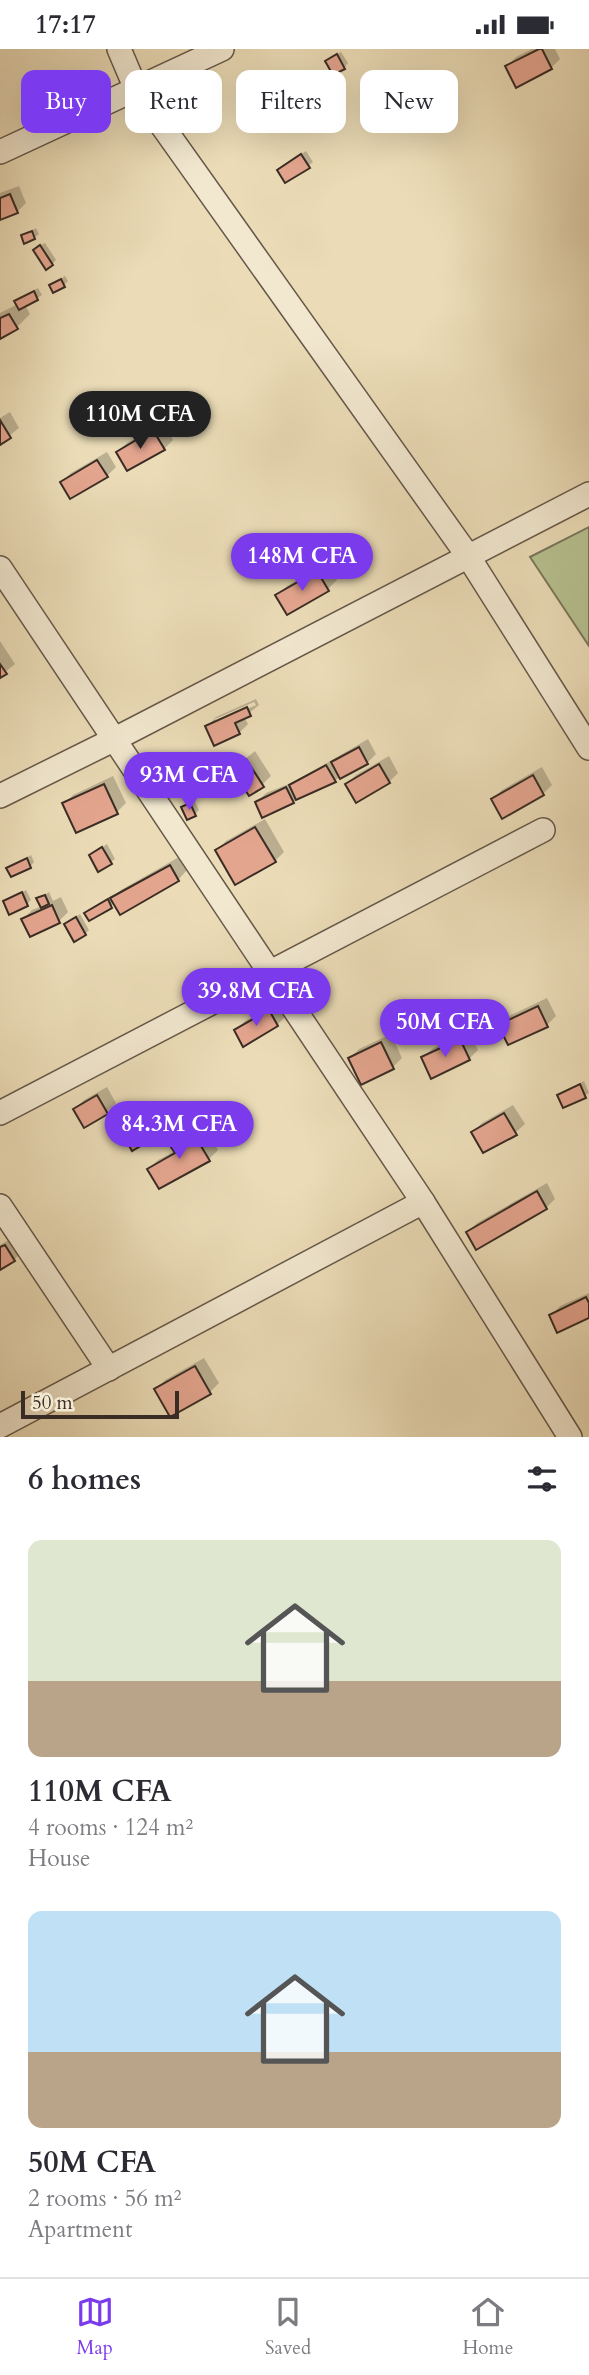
<!DOCTYPE html>
<html lang="en">
<head>
<meta charset="utf-8">
<style>
  :root { --surface:#fff; --page:#f2f2f3; --text:#2b2b33; --muted:#7c7c81; --line:#e1e1e2; --accent:#7c3aed }
  body { margin:0; font-family:Cardo,serif; background:var(--page); color:var(--text); height:100vh; display:flex; flex-direction:column; font-size:26px; white-space:nowrap }
  * { box-sizing:border-box; margin:0 }
  p { font-size:23px; color:var(--muted) }
  .icon { flex:none; width:38px; height:38px; fill:none; stroke:currentColor; stroke-width:2; stroke-linecap:round; stroke-linejoin:round }
  .map { position:relative; height:1388px; overflow:hidden }
  .panel { display:flex; flex-direction:column; background:var(--surface); flex:1 }
  .panel>* { flex:none }
  .top-card { position:absolute; left:21px; top:21px; width:548px; height:63px; display:flex; gap:14px }
  .scale { position:absolute; left:21px; bottom:18px; width:158px; box-sizing:border-box; padding-left:7px; border:4px solid #392c24; border-top:0; font-size:19px; line-height:24px; white-space:nowrap; color:#392c24; -webkit-text-stroke:5px #f2e8d0; paint-order:stroke }
  .price { position:absolute; translate:-50% -60px; padding:0 16px; border-radius:24px; background:var(--accent); color:#fff; font-size:23px; line-height:46px; filter:drop-shadow(0 2px 4px #0008) }
  .price::after { content:''; position:absolute; left:50%; top:42px; width:21px; height:16px; margin-left:-10px; background:inherit; clip-path:polygon(0 0,100% 0,50% 100%) }
  .price.selected { background:#222; color:#fff }
  ul { padding:0; list-style:none }
  li { display:grid; align-content:center; gap:14px; height:371px; padding:0 28px }
  li span { display:grid; place-items:center; height:217px; border-radius:14px; color:#555 }
  li>.icon { margin-inline-start:auto }
  span .icon { width:126px; height:126px; fill:#fffc; stroke-width:1 }
  li b { font-size:30px }
  h2 { display:flex; justify-content:space-between; align-items:center; height:84px; padding:0 28px; font-size:30px }
  .tag { padding:0 24px; border-radius:14px; background:var(--surface); box-shadow:0 7px 28px #0002; font-size:24px; line-height:63px }
  .tag.selected { background:var(--accent); color:#fff }
  .status { display:flex; justify-content:space-between; align-items:center; height:49px; padding:0 35px; background:var(--surface); direction:ltr }
  .status svg { height:19px; fill:currentColor }
  .dock { display:flex; justify-content:space-around; align-items:center; height:98px; border-top:2px solid var(--line); background:var(--surface); font-size:19px; color:var(--muted) }
  .dock a { display:grid; justify-items:center; gap:4px }
  .dock .selected { color:var(--accent) }
  .map>svg:first-child { display:block }
  .green { fill:#b6c08f; stroke:#78765a; stroke-width:2 }
  .shadow { fill:#0003; fill-rule:evenodd }
  .building { fill:#e4a58f; stroke:#392c24; stroke-width:2 }
  .lines { fill:none; stroke-linecap:round; stroke-linejoin:round }
  .minor-casing { stroke:#665849; stroke-width:26 }
  .minor { stroke:#f2e8d0; stroke-width:23 }
</style>
</head>
<body>
<div class="status"><b>17:17</b><svg viewBox="0 0 49 12"><path d="M0 12V9h3v3zM5 12V6h3v6zM10 12V3h3v9zM15 12V0h3v12zM26 1h20v11H26zM47 4h2v5h-2z"/></svg></div>
<div class="map">
<svg width="589" height="1388" viewBox="0 0 589 1388">
  <rect width="100%" height="100%" fill="#ebdcb7"/>
  <filter id="stains"><feTurbulence type="fractalNoise" baseFrequency=".00286" numOctaves="4"/><feColorMatrix values="0 0 0 0 .2 0 0 0 0 .09 0 0 0 0 .02 0 0 0 .5 -.17"/></filter>
  <radialGradient id="worn" r=".72"><stop offset=".6" stop-color="#630" stop-opacity="0"/><stop offset="1" stop-color="#630" stop-opacity=".3"/></radialGradient>
  <polygon class="green" points="589,478 589,597 530,508"/>
  <g class="shadow">
    <polygon points="532,0 555,0 560,10 551,19 507,17 516,8"/>
    <polygon points="341,3 348,14 344,19 327,12"/>
    <polygon points="306,102 313,113 308,117 283,117"/>
    <polygon points="19,137 26,154 17,163 0,170 0,144"/>
    <polygon points="36,179 39,185 34,189 23,187"/>
    <polygon points="45,194 56,211 52,215 39,197"/>
    <polygon points="65,227 68,232 64,236 51,236"/>
    <polygon points="38,239 42,246 25,256 30,265 17,278 0,288 0,264 18,255 16,252 21,248"/>
    <polygon points="10,363 19,379 0,394 0,369"/>
    <polygon points="163,374 173,391 164,400 118,403 127,394"/>
    <polygon points="107,403 116,418 107,427 62,433 71,424"/>
    <polygon points="327,514 337,531 328,540 288,563 278,546 287,537"/>
    <polygon points="0,592 15,615 0,627"/>
    <path d="M 256,650 L 259,656 L 244,668 L 248,675 L 239,684 L 207,678 L 216,668 ZM 254,653 L 256,656 L 215,674 L 215,670 Z"/>
    <polygon points="368,690 376,705 367,714 293,753 257,753 266,744 296,732"/>
    <polygon points="255,702 271,727 262,736 233,720"/>
    <polygon points="389,707 398,724 389,733 357,752 347,735 356,726"/>
    <polygon points="542,718 552,736 543,745 493,750 502,741"/>
    <polygon points="113,727 126,754 117,763 64,755 73,746"/>
    <polygon points="194,751 199,761 195,765 183,759"/>
    <polygon points="265,770 284,803 275,812 217,801 226,792"/>
    <polygon points="107,795 115,810 99,821 91,806"/>
    <polygon points="31,806 34,813 30,818 8,819"/>
    <polygon points="179,808 187,821 178,831 121,864 115,854 90,870 86,864 90,860 112,847 113,849 121,841"/>
    <polygon points="26,841 31,851 27,855 5,853"/>
    <polygon points="49,843 53,852 61,848 68,863 59,872 23,870 32,861 42,857 38,850"/>
    <polygon points="80,865 89,881 85,885 66,875"/>
    <polygon points="547,949 556,967 547,976 500,976 509,967"/>
    <polygon points="278,953 286,967 277,976 236,981 245,972"/>
    <polygon points="469,982 478,1001 469,1010 423,1009 432,1000"/>
    <polygon points="391,985 402,1009 393,1018 350,1009 359,1000"/>
    <polygon points="584,1032 589,1044 564,1057 559,1046"/>
    <polygon points="107,1038 116,1054 107,1063 85,1076 75,1060 84,1051"/>
    <polygon points="513,1056 525,1075 515,1084 473,1083 482,1074"/>
    <polygon points="132,1064 147,1090 143,1094 118,1073"/>
    <polygon points="202,1074 218,1101 209,1110 149,1120 158,1111 175,1102 171,1096 180,1087"/>
    <polygon points="547,1134 555,1150 546,1159 468,1183 477,1174"/>
    <polygon points="14,1188 23,1202 14,1211 0,1219 0,1196"/>
    <polygon points="589,1244 589,1267 551,1267 560,1257"/>
    <polygon points="204,1309 219,1334 210,1343 156,1341 165,1331"/>
  </g>
  <g class="building">
    <polygon points="539,0 542,0 552,20 516,39 505,17"/>
    <polygon points="337,5 345,20 333,26 325,12"/>
    <polygon points="301,105 310,119 285,134 277,121"/>
    <polygon points="10,145 18,164 0,171 0,149"/>
    <polygon points="32,182 35,190 24,195 21,186"/>
    <polygon points="40,196 53,216 46,221 33,201"/>
    <polygon points="61,230 65,238 53,244 49,236"/>
    <polygon points="34,242 38,251 19,261 14,252"/>
    <polygon points="9,265 18,280 0,290 0,269"/>
    <polygon points="0,371 11,389 0,396"/>
    <polygon points="153,381 165,401 127,422 116,403"/>
    <polygon points="97,411 108,428 70,450 60,433"/>
    <polygon points="317,522 329,542 287,566 275,546"/>
    <polygon points="0,615 7,625 0,629"/>
    <polygon points="247,658 251,667 235,674 240,685 214,697 205,677"/>
    <polygon points="359,698 368,715 340,730 331,713"/>
    <polygon points="246,710 264,738 249,747 231,719"/>
    <polygon points="379,715 390,734 356,754 345,735"/>
    <polygon points="326,716 336,733 296,751 289,736"/>
    <polygon points="533,726 544,746 502,770 491,750"/>
    <polygon points="104,735 118,765 76,784 62,754"/>
    <polygon points="286,738 294,754 262,769 255,753"/>
    <polygon points="190,754 196,767 187,771 181,758"/>
    <polygon points="255,778 276,813 235,836 215,801"/>
    <polygon points="102,798 112,815 98,823 89,806"/>
    <polygon points="27,809 31,819 11,828 6,819"/>
    <polygon points="170,816 179,832 120,866 110,849"/>
    <polygon points="22,843 28,857 9,866 3,852"/>
    <polygon points="45,846 49,855 41,859 36,849"/>
    <polygon points="108,850 112,859 89,872 84,864"/>
    <polygon points="52,856 60,874 30,888 21,870"/>
    <polygon points="76,868 86,886 74,893 64,875"/>
    <polygon points="538,957 548,978 508,996 498,976"/>
    <polygon points="269,961 278,977 243,998 234,981"/>
    <polygon points="460,990 470,1011 431,1030 421,1008"/>
    <polygon points="381,993 394,1020 361,1036 348,1009"/>
    <polygon points="580,1035 586,1049 563,1059 557,1046"/>
    <polygon points="97,1046 108,1065 84,1079 73,1060"/>
    <polygon points="504,1064 517,1086 483,1104 471,1083"/>
    <polygon points="127,1066 144,1095 132,1102 116,1073"/>
    <polygon points="192,1082 210,1112 159,1140 147,1120 175,1104 169,1095"/>
    <polygon points="537,1142 547,1160 476,1201 466,1183"/>
    <polygon points="5,1196 15,1212 0,1221 0,1198"/>
    <polygon points="586,1248 589,1254 589,1269 557,1284 549,1266"/>
    <polygon points="195,1317 211,1345 170,1368 154,1340"/>
  </g>
  <g class="lines">
    <defs>
      <g id="minor">
        <polyline points="119,0 136,40 468,507 589,699"/>
        <polyline points="0,103 222,0"/>
        <polyline points="0,519 423,1153 570,1388"/>
        <polyline points="0,747 113,691 589,445"/>
        <polyline points="0,1064 543,781"/>
        <polyline points="0,1157 109,1320"/>
        <polyline points="0,1377 423,1153"/>
      </g>
    </defs>
    <use href="#minor" class="minor-casing"/>
    <use href="#minor" class="minor"/>
  </g>
  <rect width="100%" height="100%" filter="url(#stains)"/>
  <rect width="100%" height="100%" fill="url(#worn)"/>
</svg>
<div class="scale">50 m</div>
<b class="price selected" style="left:140px;top:402px">110M CFA</b>
<b class="price" style="left:302px;top:544px">148M CFA</b>
<b class="price" style="left:189px;top:763px">93M CFA</b>
<b class="price" style="left:256px;top:979px">39.8M CFA</b>
<b class="price" style="left:445px;top:1010px">50M CFA</b>
<b class="price" style="left:179px;top:1112px">84.3M CFA</b>
<div class="top-card">
<a class="tag selected">Buy</a>
<a class="tag">Rent</a>
<a class="tag">Filters</a>
<a class="tag">New</a>
</div>
</div>
<section class="panel">
<h2>6 homes<svg class="icon" aria-label="filters" viewBox="0 0 24 24"><path d="M4 7h16M4 17h16"/><circle cx="9" cy="7" r="2"/><circle cx="15" cy="17" r="2"/></svg></h2>
<ul>
<li><span style="background:linear-gradient(#dfe7d0 65%,#b9a48a 0)"><svg class="icon" aria-label="home" viewBox="0 0 24 24"><path d="M3 11l9-7 9 7M6 9v11h12V9"/></svg></span><div><b>110M CFA</b><p>4 rooms · 124 m²</p><p>House</p></div></li>
<li><span style="background:linear-gradient(#bfe0f5 65%,#b9a48a 0)"><svg class="icon" aria-label="home" viewBox="0 0 24 24"><path d="M3 11l9-7 9 7M6 9v11h12V9"/></svg></span><div><b>50M CFA</b><p>2 rooms · 56 m²</p><p>Apartment</p></div></li>
</ul>
</section>
<nav class="dock">
<a class="selected"><svg class="icon" aria-label="map" viewBox="0 0 24 24"><path d="M3 6l6-2 6 2 6-2v14l-6 2-6-2-6 2zM9 4v14M15 6v14"/></svg>Map</a>
<a><svg class="icon" aria-label="saved" viewBox="0 0 24 24"><path d="M7 4h10v16l-5-4-5 4z"/></svg>Saved</a>
<a><svg class="icon" aria-label="home" viewBox="0 0 24 24"><path d="M3 11l9-7 9 7M6 9v11h12V9"/></svg>Home</a>
</nav>
</body>
</html>
